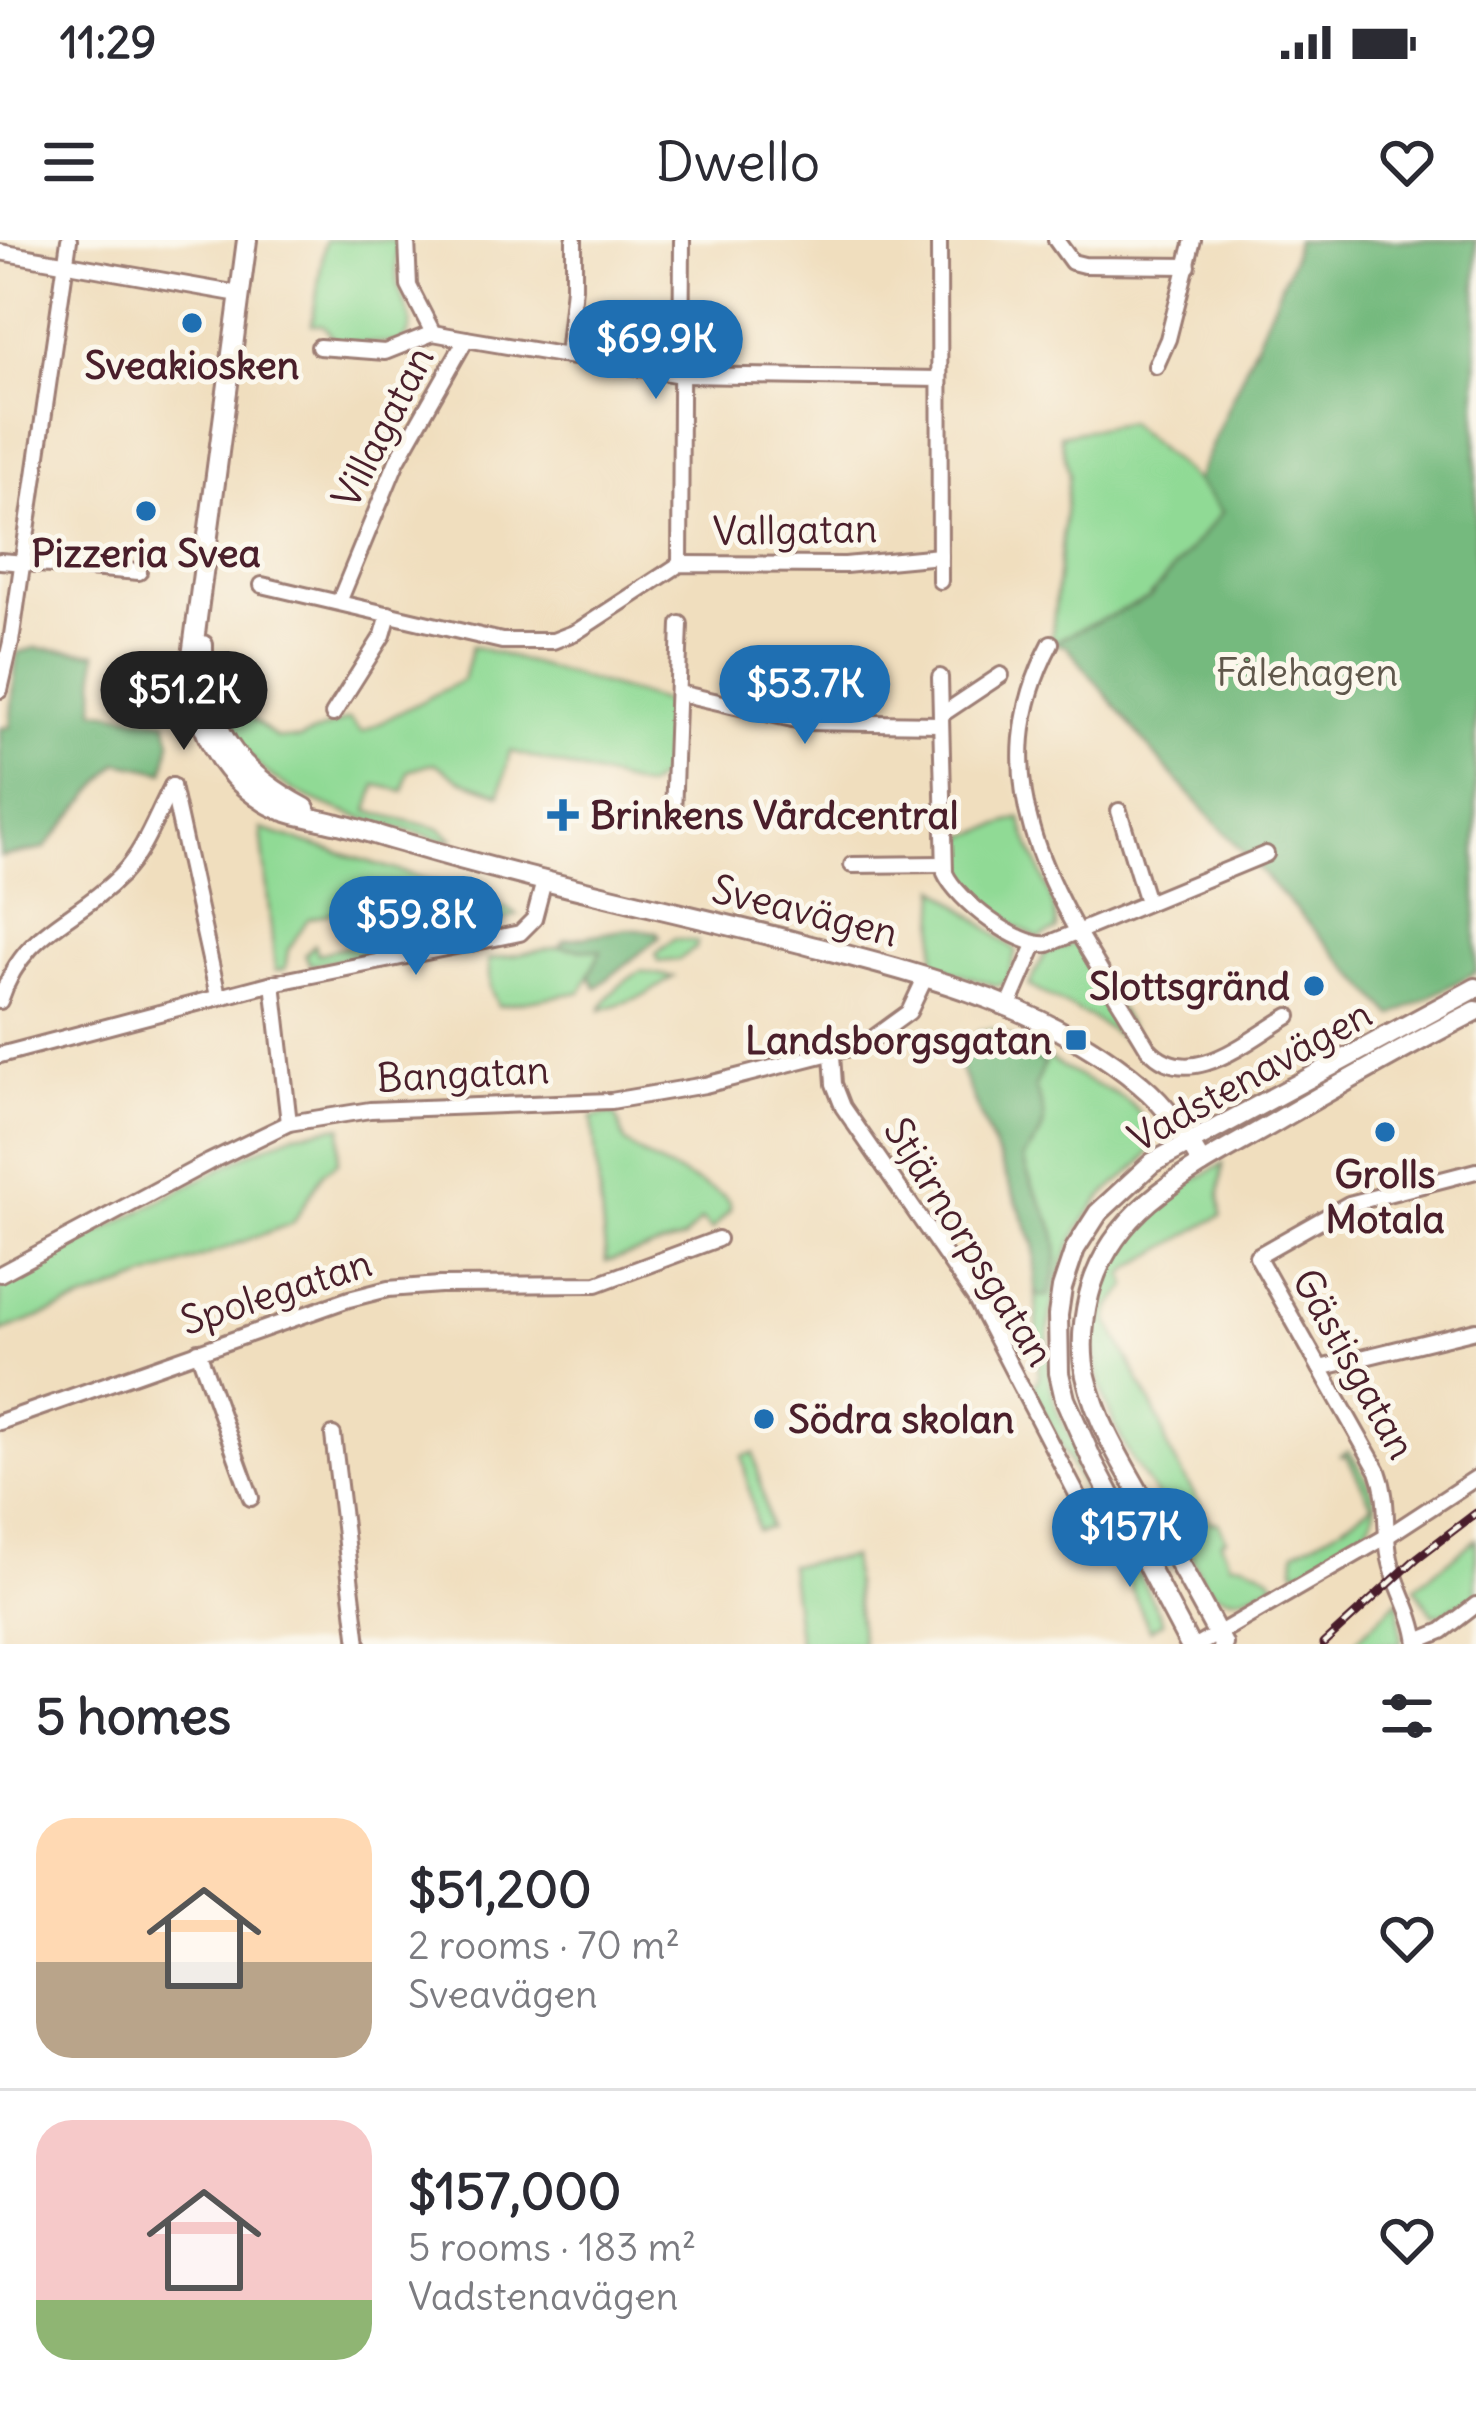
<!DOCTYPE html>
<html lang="en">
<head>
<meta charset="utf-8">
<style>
  :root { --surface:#fff; --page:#f7f7f7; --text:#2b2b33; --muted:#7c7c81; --line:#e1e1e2; --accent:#1f6fb2 }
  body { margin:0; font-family:Delius,sans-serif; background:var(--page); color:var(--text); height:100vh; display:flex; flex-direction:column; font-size:45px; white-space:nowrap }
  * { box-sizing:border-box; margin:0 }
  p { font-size:39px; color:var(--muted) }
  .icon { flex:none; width:66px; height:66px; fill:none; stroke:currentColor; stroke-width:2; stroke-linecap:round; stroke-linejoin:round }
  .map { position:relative; height:1404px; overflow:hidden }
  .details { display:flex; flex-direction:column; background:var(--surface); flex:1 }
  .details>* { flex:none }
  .price { position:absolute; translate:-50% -102px; padding:0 27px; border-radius:42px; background:var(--accent); color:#fff; font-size:39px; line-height:78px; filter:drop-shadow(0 3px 6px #0008) }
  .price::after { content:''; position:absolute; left:50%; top:72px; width:36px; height:27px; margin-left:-18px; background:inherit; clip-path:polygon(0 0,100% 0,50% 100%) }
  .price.on { background:#222; color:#fff }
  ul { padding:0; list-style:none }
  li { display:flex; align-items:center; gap:36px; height:300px; padding:0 36px }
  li+li { border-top:3px solid var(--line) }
  li span { display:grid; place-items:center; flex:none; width:336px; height:240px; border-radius:36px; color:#555 }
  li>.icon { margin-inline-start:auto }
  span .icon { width:144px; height:144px; fill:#fffc; stroke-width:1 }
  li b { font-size:51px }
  h2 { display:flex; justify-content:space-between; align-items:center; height:144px; padding:0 36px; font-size:51px }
  .status { display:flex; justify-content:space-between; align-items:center; height:84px; padding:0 60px; background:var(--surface); direction:ltr }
  .status svg { height:33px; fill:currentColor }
  header { display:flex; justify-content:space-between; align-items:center; height:156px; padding:0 36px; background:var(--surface); font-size:54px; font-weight:600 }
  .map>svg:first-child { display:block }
  .green { fill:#90da95; stroke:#6d7c60; stroke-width:3 }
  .forest { fill:#74ba7e; stroke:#5f6c54; stroke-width:3 }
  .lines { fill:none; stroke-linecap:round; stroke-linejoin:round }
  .minor-casing { stroke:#9d7e74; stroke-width:20 }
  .secondary-casing { stroke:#9d7e74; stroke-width:24 }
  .minor { stroke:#fff; stroke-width:14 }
  .secondary { stroke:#fff; stroke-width:18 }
  .rail-casing { stroke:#4a1f2b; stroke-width:9 }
  .rail { stroke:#fbf7ec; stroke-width:4.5; stroke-dasharray:14; stroke-linecap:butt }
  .poi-dot { fill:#1f6fb2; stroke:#fbf7ec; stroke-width:4.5 }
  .labels { text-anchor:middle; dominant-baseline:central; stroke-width:10; stroke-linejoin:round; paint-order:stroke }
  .poi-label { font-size:39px; font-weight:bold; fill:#4a1f2b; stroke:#fbf7ec }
  .street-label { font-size:39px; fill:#4a1f2b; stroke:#fbf7ec }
  .park-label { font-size:39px; fill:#5f574b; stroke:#fbf7ec }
</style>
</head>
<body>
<div class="status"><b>11:29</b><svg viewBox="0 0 49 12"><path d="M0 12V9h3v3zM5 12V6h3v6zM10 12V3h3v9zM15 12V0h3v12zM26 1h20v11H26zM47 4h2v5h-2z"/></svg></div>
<header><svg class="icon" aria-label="menu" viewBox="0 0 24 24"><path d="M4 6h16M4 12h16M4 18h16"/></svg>Dwello<svg class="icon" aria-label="heart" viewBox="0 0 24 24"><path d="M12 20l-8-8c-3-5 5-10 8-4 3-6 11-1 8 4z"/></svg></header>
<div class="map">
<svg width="1476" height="1404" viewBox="0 0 1476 1404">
  <rect width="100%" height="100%" fill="#fbf7ec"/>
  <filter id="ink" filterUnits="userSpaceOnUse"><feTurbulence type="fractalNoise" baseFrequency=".00833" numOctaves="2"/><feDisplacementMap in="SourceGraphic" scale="24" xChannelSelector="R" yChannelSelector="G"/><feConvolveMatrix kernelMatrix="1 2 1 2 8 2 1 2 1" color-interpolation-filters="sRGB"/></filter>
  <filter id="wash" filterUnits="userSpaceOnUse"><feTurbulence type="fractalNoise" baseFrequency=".004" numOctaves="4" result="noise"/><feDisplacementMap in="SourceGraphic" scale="48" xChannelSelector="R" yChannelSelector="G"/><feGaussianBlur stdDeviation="2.7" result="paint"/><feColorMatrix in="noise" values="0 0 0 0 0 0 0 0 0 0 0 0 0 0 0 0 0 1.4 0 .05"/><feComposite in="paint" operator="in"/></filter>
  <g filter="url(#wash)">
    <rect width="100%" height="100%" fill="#f0debe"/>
    <g class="green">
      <path d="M 325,0 L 396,0 C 397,13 396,27 397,40 C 401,66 423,81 401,103 L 342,103 L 335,100 L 323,85 L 312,84 Z"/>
      <polygon points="1128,182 1196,241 1223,271 1149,358 1051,403 1069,234 1060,195"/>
      <path d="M 472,406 L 669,463 L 668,531 L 646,548 L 510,511 L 500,554 L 459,540 L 435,523 L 408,531 L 404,551 L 376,545 L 368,571 L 441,589 L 453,599 L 443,600 C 346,573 215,553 219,424 L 244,473 L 277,498 L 299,499 L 349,479 L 362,492 L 463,440 Z"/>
      <path d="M 1021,578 C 1028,611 1059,661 1056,690 L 1039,698 C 1012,685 964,662 956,630 C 954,621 955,609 955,600 Z"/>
      <path d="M 261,589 L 488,658 L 518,675 L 496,683 C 477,675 472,658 450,651 C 430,645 335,673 308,679 L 288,710 L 285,729 L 275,731 Z"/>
      <polygon points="938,648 1016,711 1007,742 997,746 934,725"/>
      <polygon points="457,675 464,675 467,691 456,695 311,725 305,715 314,705 318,714 454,683"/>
      <polygon points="674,699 697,702 696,708 678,720 659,722 656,714"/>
      <polygon points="1075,703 1081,705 1140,804 1138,809 1091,778 1029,746 1045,713"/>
      <polygon points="559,707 602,711 581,752 498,766 490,748 488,720"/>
      <path d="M 641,731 L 673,737 L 646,755 L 601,770 C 607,753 626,740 641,731 Z"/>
      <path d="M 991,789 C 1029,803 1046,819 1080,837 C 1095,846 1117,852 1130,863 C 1141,872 1157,897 1149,912 C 1141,928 1108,947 1096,964 C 1053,1019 1035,1108 1059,1175 L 1163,1382 L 1150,1390 L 1097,1275 L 1032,1149 L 1039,1137 L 1034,1004 L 960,827 L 979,791 Z"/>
      <polygon points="611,874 616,875 625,902 649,919 723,955 730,963 730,970 712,990 701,980 684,999 606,1022 592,877"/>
      <polygon points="342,886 338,922 323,933 293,983 0,1092 0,1045 252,912 295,893"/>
      <path d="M 1223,924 L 1220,955 L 1222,975 L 1132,1027 L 1124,1035 L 1128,1046 L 1111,1066 L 1108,1080 L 1161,1183 L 1167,1207 L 1210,1282 L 1218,1282 L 1226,1298 L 1221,1302 L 1230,1323 C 1245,1320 1267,1331 1275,1342 C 1252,1355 1228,1366 1206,1346 L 1163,1258 L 1159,1259 C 1087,1165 1054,1037 1167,956 C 1184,944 1205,935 1223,924 Z"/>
      <path d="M 1349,1211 C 1357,1225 1374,1247 1375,1263 C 1377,1298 1323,1317 1299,1332 L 1294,1328 L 1295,1311 C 1323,1298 1348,1283 1372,1265 L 1347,1216 L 1339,1215 Z"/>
      <polygon points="754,1213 770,1288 757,1290 742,1216"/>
      <polygon points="1476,1299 1476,1355 1459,1367 1457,1364 1444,1373 1433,1375 1415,1347"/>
      <polygon points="851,1317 862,1404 799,1404 789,1325"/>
      <polygon points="1399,1359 1401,1404 1352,1404"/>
    </g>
    <g class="forest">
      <polygon points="1296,0 1476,0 1476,732 1393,776 1163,525 1067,406 1051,403 1149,358 1222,272 1196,241 1292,20"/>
      <polygon points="35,408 96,413 95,470 166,481 171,501 164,532 118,523 44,609 0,617 0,488 10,487 17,413"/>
      <polygon points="628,689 657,692 660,697 596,748 589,735 601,711 559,707 565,700"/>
      <path d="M 979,791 L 1045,824 L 1035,847 C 1049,884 1047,888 1023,918 C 1037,976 1075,984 1048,1056 L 1038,1056 L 1035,1047 L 1035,1004 L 960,827 Z"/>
    </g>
  </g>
  <g filter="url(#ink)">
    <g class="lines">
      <defs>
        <g id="minor">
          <polyline points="939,0 940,341"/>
          <polyline points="1056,0 1072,22 1084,25 1188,26"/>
          <polyline points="0,12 239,54"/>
          <polyline points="466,99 681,135 939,139"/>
          <polyline points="319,107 385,112 433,93"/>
          <polyline points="567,116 574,47 574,0"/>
          <polyline points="1156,126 1168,99 1193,0"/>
          <polyline points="0,321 139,332"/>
          <polyline points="680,324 682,0"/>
          <polyline points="262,345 502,401 553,401 576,392 680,324 845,325 940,316"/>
          <polyline points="339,362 397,221 466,99 433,93 409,46 407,0"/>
          <path d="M 1051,403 C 970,556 1071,678 1148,808 C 1189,854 1249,799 1289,776"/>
          <path d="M 940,437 L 945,633 C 957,660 1019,708 1048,704 L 1266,614"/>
          <polyline points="0,450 11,402 69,0"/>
          <polyline points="679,453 805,482 940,484"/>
          <polyline points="333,474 383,395 389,374"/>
          <polyline points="941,475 1001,435"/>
          <polyline points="172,546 218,756"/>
          <polyline points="1119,571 1147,662"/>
          <polyline points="673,575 680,384"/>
          <polyline points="852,625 943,624"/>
          <polyline points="273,743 289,883"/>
          <path d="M 0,761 C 24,688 73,684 121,635 C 145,610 156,576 172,546"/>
          <polyline points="1008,768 1035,705"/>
          <polyline points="0,815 273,743 520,693 534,679 544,641"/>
          <polyline points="832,815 834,844 843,867 975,1058 1094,1287"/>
          <polyline points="0,1034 209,922 289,883 370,870 611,861 705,845 865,804 909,772 926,736"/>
          <polyline points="198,1111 251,1258"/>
          <polyline points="1320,1128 1476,1090"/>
          <polyline points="0,1182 349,1059 388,1049 440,1045 597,1044 718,999"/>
          <polyline points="333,1195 358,1404"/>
          <polyline points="1417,1401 1442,1391 1476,1365"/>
          <polyline points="1200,1404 1389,1295 1476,1238"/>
          <path d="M 1417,1404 C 1414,1373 1396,1348 1390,1319 C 1383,1287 1390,1263 1378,1231 L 1257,1016 L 1349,964 L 1476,931"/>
        </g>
        <g id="secondary">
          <path d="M 247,0 L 191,424 C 195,480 215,531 265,562 C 286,575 310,577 334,583 C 358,588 381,597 404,603 C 535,642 668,669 800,703 C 919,734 1046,764 1141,845 C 1168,867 1185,895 1202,924"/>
          <path d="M 203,405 C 202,486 235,531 305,568"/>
          <polyline points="1189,1404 1093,1222 1065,1159 1059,1133 1058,1075 1062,1048 1075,1009 1098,973 1152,923 1476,748"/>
          <path d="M 1223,1404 C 1199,1358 1173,1313 1148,1268 C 1124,1226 1097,1184 1086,1136 C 1080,1110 1083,1081 1089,1055 C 1113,960 1207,923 1284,877 C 1348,840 1411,804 1476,771"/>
        </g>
      </defs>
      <use href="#minor" class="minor-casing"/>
      <use href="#secondary" class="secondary-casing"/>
      <use href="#minor" class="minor"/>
      <use href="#secondary" class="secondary"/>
      <defs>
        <polyline id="rail" points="1323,1404 1417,1318 1476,1273"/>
      </defs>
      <use href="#rail" class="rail-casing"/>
      <use href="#rail" class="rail"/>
    </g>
  </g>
  <g class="poi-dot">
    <circle cx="192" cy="83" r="12"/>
    <circle cx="146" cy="271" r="12"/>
    <path d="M557 557h12v12h12v12h-12v12h-12v-12h-12v-12h12z"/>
    <circle cx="1314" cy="746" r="12"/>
    <rect x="1064" y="788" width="24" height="24" rx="6"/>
    <circle cx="1385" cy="892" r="12"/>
    <circle cx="764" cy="1179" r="12"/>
  </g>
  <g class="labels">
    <g class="poi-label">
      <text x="192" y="125">Sveakiosken</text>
      <text x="146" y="313">Pizzeria Svea</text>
      <text x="590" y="575" text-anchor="start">Brinkens Vårdcentral</text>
      <text x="1290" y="746" text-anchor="end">Slottsgränd</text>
      <text x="1052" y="800" text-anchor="end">Landsborgsgatan</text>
      <text x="1385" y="934">Grolls<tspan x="1385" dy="45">Motala</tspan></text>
      <text x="788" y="1179" text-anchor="start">Södra skolan</text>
    </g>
    <g class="street-label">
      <text transform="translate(383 187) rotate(-63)">Villagatan</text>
      <text transform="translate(795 290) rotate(-1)">Vallgatan</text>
      <text transform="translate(805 671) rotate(14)">Sveavägen</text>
      <text transform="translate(463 834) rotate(-3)">Bangatan</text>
      <text transform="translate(1250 836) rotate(-29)">Vadstenavägen</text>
      <text transform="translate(969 1002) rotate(58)">Stjärnorpsgatan</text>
      <text transform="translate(276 1052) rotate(-18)">Spolegatan</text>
      <text transform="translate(1354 1124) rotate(61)">Gästisgatan</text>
    </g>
    <g class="park-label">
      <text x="1307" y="432">Fålehagen</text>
    </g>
  </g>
</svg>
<b class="price" style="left:656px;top:162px">$69.9K</b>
<b class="price" style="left:805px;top:507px">$53.7K</b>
<b class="price on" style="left:184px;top:513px">$51.2K</b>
<b class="price" style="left:416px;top:738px">$59.8K</b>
<b class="price" style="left:1130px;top:1350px">$157K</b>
</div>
<section class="details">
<h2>5 homes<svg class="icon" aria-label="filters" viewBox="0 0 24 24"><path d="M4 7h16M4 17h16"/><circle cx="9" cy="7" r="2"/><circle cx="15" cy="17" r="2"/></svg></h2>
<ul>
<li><span style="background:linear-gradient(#ffd9b3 60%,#b9a48a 0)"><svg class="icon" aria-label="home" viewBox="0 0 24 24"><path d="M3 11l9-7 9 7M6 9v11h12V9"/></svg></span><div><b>$51,200</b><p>2 rooms · 70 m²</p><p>Sveavägen</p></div><svg class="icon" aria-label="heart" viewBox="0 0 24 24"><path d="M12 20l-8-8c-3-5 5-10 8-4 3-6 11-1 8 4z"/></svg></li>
<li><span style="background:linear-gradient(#f6c9c9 75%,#8fb573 0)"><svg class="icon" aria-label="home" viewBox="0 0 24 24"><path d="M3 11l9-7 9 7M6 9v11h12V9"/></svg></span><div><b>$157,000</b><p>5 rooms · 183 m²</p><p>Vadstenavägen</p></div><svg class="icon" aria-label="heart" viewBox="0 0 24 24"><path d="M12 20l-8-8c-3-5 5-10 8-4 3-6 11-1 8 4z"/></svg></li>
</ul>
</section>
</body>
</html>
